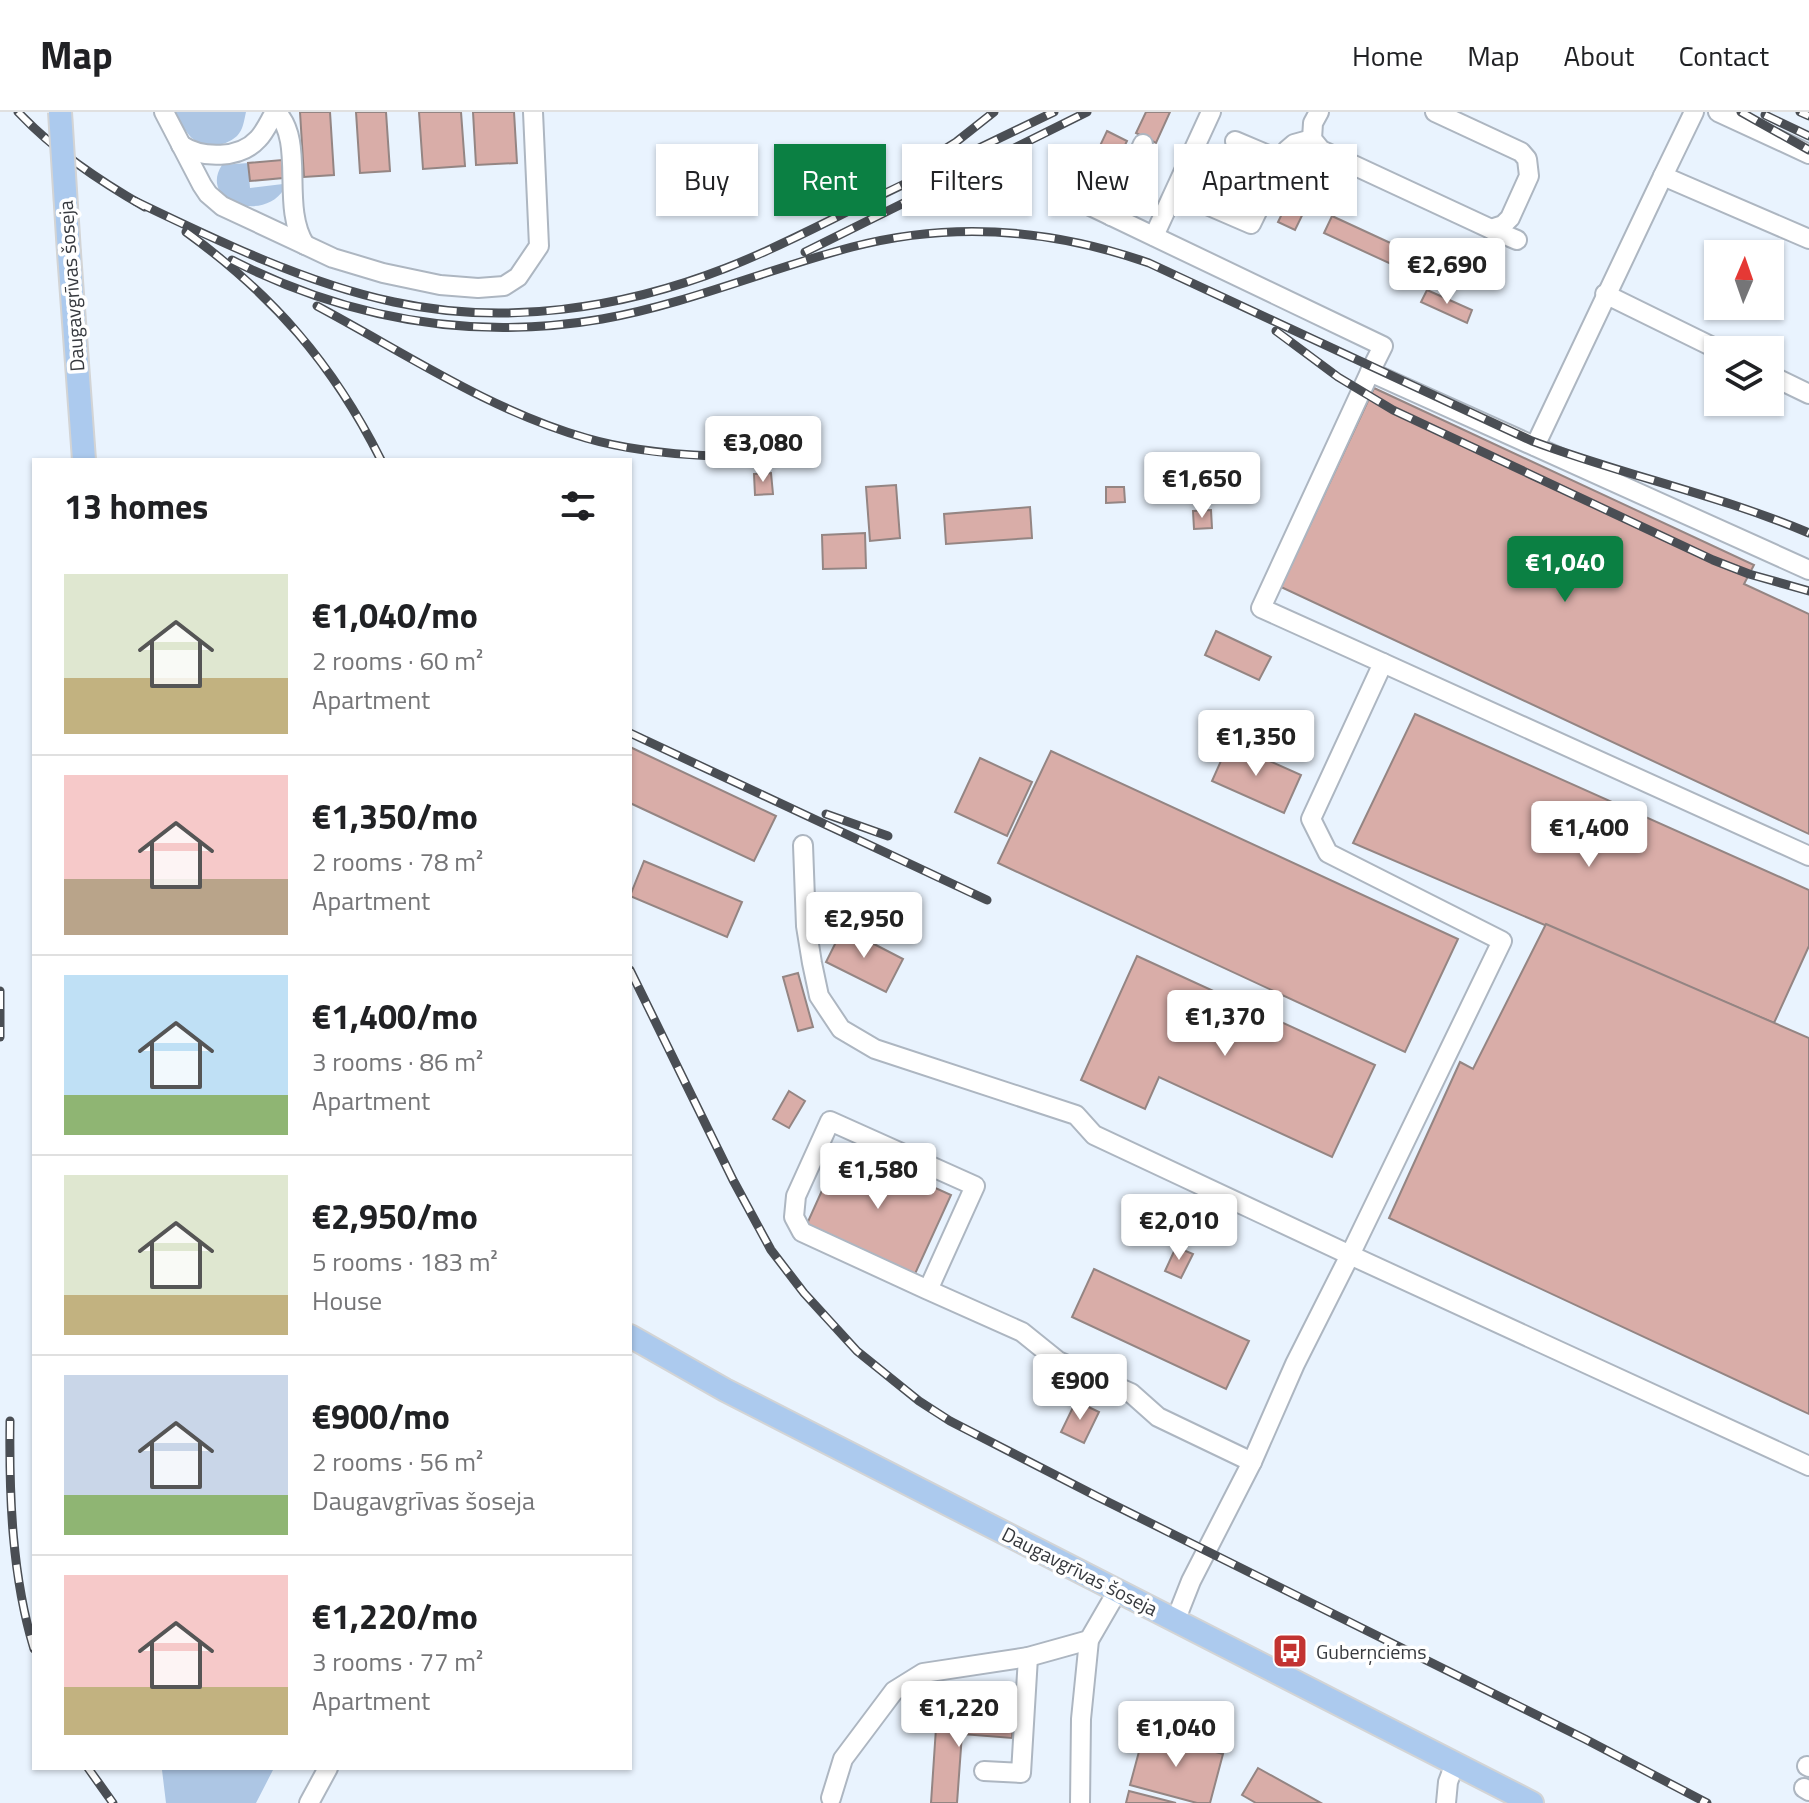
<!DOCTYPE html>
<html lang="en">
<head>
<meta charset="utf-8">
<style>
  :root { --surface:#fff; --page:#f2f2f2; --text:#202124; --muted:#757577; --line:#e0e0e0; --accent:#0b8043 }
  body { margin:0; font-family:"Titillium Web",sans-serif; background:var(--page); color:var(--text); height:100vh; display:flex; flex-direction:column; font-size:30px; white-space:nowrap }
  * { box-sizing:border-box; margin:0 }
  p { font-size:26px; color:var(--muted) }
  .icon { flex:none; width:44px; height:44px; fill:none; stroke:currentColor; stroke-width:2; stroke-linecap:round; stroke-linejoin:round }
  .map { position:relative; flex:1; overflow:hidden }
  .side { position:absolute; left:32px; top:346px; width:600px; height:1312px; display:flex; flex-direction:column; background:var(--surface); border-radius:0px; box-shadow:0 2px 6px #0004 }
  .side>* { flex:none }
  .top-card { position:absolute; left:656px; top:32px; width:760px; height:72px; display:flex; gap:16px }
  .needle { width:52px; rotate:2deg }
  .buttons { position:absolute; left:1704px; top:128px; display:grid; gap:16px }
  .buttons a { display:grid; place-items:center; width:80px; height:80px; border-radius:0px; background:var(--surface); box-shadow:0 2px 6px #0004; font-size:40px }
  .price { position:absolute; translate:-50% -68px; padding:0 18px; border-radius:8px; background:#fff; color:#222; font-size:26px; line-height:52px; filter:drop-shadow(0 2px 4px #0008) }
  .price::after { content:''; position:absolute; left:50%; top:48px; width:24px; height:18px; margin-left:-12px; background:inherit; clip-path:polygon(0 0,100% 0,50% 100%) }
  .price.current { background:var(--accent); color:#fff }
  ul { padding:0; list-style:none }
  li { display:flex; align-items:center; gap:24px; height:200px; padding:0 32px }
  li+li { border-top:2px solid var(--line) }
  li span { display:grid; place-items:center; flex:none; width:224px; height:160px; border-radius:0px; color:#555 }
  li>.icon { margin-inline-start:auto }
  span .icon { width:96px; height:96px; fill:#fffc; stroke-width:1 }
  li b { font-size:34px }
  h2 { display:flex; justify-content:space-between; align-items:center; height:96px; padding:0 32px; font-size:34px }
  .chip { padding:0 28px; border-radius:0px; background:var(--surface); box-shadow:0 2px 6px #0004; font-size:28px; line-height:72px }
  .chip.current { background:var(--accent); color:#fff }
  header { display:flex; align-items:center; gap:48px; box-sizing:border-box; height:112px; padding:0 40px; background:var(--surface); border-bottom:2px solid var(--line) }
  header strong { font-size:38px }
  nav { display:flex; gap:44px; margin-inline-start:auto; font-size:28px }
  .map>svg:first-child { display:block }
  .green { fill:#adc6e4 }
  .building { fill:#d9ada8; stroke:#948583; stroke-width:2 }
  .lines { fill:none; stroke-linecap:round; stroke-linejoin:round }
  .minor-casing { stroke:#adb6c1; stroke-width:22 }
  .major-casing { stroke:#d3d4d5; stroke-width:26 }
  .minor { stroke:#fff; stroke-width:18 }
  .major { stroke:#accaee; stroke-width:22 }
  .rail-casing { stroke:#4a4e54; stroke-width:9 }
  .rail { stroke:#fff; stroke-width:6; stroke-dasharray:18; stroke-linecap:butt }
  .major-bridge-casing { stroke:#d3d4d5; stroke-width:26; stroke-linecap:butt }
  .major-bridge { stroke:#accaee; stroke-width:22 }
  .labels { text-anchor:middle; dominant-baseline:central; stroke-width:7; stroke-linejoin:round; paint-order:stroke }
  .street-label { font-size:20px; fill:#373a3f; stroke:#fff }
  .poi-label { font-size:20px; fill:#373a3f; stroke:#fff; text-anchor:start }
</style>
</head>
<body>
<header>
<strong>Map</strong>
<nav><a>Home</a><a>Map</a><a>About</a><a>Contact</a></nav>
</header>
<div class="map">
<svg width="1809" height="1691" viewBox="0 0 1809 1691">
  <rect width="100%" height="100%" fill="#e9f3fe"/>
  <g class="green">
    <path d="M 175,0 L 246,0 C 244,9 243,18 237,24 C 224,36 200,37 189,23 C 183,16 179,7 175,0 Z"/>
    <path d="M 248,51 L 250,76 L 283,72 L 284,77 C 264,111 198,90 222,53 Z"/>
    <polygon points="123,1656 274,1656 256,1691 166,1691 162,1658 124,1658"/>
  </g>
  <g class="building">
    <polygon points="300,0 330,0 334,63 304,65"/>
    <polygon points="356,0 386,0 390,59 360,61"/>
    <polygon points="419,0 461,0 465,54 423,57"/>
    <polygon points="473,0 514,0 517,51 476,53"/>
    <polygon points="1146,0 1170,0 1156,31 1136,21"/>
    <polygon points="1107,19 1127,29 1100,85 1080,76"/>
    <polygon points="1311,42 1328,50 1295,118 1278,110"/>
    <polygon points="282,48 283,66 250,69 248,51"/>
    <polygon points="1332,104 1410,140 1402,157 1324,121"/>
    <polygon points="1427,178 1472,198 1467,211 1421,190"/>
    <polygon points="1374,276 1754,453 1744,472 1809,502 1809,722 1281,475"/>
    <polygon points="771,361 773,382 755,383 754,362"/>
    <polygon points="896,373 900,426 870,429 866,375"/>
    <polygon points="1106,375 1124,375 1125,390 1106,391"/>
    <polygon points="1030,395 1032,426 946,432 944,402"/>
    <polygon points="1211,398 1212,416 1194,417 1193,399"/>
    <polygon points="865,421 866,456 823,457 822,423"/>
    <polygon points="1216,519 1271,545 1259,568 1205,543"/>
    <polygon points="1415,602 1809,778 1809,834 1774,911 1353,731"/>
    <polygon points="1297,603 1311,609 1298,637 1285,631"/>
    <polygon points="1229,631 1301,663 1284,701 1212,669"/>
    <polygon points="630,635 776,704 754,749 630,691"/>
    <polygon points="1051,639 1458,827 1405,940 998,751"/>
    <polygon points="980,646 1032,670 1007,724 955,700"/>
    <polygon points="644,749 742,790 727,825 630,784"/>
    <polygon points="1546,812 1809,926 1809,1302 1389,1106 1460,950 1473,957"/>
    <polygon points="843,816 903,847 886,880 826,850"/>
    <polygon points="1137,844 1375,953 1332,1045 1159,965 1145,997 1081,968"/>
    <polygon points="798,861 813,915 798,919 783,865"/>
    <polygon points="789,979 805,989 789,1016 773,1007"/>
    <polygon points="842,1034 951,1083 914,1164 806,1114"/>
    <polygon points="1176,1135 1193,1142 1181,1166 1165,1159"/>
    <polygon points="1094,1157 1249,1229 1226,1277 1072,1205"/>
    <polygon points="1076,1289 1099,1300 1084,1331 1061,1320"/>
    <polygon points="937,1601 1013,1607 1012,1626 962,1622 957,1691 931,1691"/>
    <polygon points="1144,1621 1223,1642 1210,1691 1197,1691 1130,1673"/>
    <polygon points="1258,1656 1321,1691 1256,1691 1242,1683"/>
    <polygon points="1129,1679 1176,1691 1126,1691"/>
  </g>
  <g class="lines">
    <defs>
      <g id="minor">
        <polyline points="164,0 202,73 208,82 222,94 333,146 383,161 440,173 478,176 504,174 518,165 539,134 533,0"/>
        <path d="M 276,0 C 306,29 280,94 305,133"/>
        <polyline points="1319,0 1313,11 1312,27 1321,38 1491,117 1503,113 1510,106 1529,64 1527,47 1521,40 1435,0"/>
        <polyline points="1718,0 1809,42"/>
        <polyline points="1235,29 1280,48"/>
        <path d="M 181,33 C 202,47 240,47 258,27 C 265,20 270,8 275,0"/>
        <polyline points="1663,64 1694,0"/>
        <polyline points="1080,89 1383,234 1370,260"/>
        <polyline points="1207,93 1251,112 1287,38 1294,32 1312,27"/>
        <polyline points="1111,104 1143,32"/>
        <polyline points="1491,117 1517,128"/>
        <polyline points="1154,124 1211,0"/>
        <polyline points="1605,182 1719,238"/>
        <polyline points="1770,263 1809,282"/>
        <polyline points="1535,334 1663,64 1809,127"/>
        <polyline points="1809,458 1370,260 1261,496 1383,551 1311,707 1328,741 1502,829 1350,1143 1809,1354"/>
        <polyline points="1383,551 1809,744"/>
        <polyline points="803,733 806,814 812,851 819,884 841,917 875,937 1076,1003 1094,1023 1350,1143 1295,1252 1252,1350 1191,1469 1176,1507"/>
        <polyline points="928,1178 802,1120 794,1105 796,1084 830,1009 975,1074 928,1178 1022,1220 1058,1249 1131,1281 1158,1305 1252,1350"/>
        <polyline points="1807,1654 1809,1655"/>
        <polyline points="984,1659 1021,1661 1028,1545"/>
        <polyline points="1804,1676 1809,1679"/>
        <polyline points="831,1686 843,1647 894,1579 923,1561 1028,1545 1089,1528"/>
        <polyline points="309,1691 328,1656"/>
        <polyline points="1080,1691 1081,1607 1089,1528 1118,1478"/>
        <polyline points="1446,1691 1448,1670 1455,1651"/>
      </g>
      <g id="major">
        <polyline points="69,141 84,348"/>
        <polyline points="630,1224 725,1278 1532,1691"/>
      </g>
    </defs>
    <use href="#minor" class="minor-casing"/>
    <use href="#major" class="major-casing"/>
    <use href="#minor" class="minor"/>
    <use href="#major" class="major"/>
    <defs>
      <g id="rail">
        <path d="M 18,0 C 55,39 98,68 145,95"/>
        <polyline points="1741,0 1809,38"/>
        <polyline points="1800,0 1809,4"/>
        <polyline points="1765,3 1809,24"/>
        <polyline points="916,55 956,30 994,0"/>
        <path d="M 135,89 C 216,128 305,171 394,190 C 504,214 621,197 726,156 C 773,138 818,114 863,92 C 926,61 990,31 1054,0"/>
        <path d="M 186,120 C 273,183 333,252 381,348"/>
        <polyline points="805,140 1087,0"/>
        <path d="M 232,148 C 348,207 473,229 602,207 C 687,192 768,157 852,135 C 951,109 1052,117 1149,151 L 1532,329 C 1623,363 1719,383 1809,421"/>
        <path d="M 317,194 C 405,241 489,298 586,326 C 627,338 669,342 712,344"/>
        <polyline points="1276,219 1338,265 1393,298 1713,448 1749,462 1809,479"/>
        <polyline points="630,621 987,788"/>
        <polyline points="826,702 888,724"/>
        <polyline points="630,858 733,1068 771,1138 804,1181 857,1239 919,1289 950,1309 1098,1385 1585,1627 1707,1691"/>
        <polyline points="0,879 0,925"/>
        <path d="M 10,1309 C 9,1385 12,1464 34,1537"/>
        <polyline points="88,1656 113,1691"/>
      </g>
    </defs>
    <use href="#rail" class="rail-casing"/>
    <use href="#rail" class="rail"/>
    <defs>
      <polyline id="major-bridge" points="60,0 69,141"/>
    </defs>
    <use href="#major-bridge" class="major-bridge-casing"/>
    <use href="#major-bridge" class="major-bridge"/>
  </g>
  <defs>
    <symbol id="bus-square" viewBox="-11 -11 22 22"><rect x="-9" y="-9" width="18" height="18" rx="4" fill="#c23331" stroke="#fff"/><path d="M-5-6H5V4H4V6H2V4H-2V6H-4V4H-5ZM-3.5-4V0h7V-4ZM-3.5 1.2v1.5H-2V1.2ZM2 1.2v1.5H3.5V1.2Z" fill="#fff"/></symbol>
  </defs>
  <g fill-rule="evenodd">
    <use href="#bus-square" x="1270" y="1519" width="40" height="40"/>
  </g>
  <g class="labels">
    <g class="street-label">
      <text transform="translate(71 174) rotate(-94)">Daugavgrīvas šoseja</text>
      <text transform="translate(1080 1459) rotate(27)">Daugavgrīvas šoseja</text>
    </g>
    <g class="poi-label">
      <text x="1316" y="1539">Guberņciems</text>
    </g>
  </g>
</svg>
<div class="buttons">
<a><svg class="needle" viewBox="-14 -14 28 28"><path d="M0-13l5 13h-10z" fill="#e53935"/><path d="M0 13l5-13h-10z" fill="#757577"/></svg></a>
<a><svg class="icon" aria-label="layers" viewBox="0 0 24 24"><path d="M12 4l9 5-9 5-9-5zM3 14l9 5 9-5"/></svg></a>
</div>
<b class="price" style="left:1447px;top:194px">€2,690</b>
<b class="price" style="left:763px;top:372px">€3,080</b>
<b class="price" style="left:1202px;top:408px">€1,650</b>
<b class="price current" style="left:1565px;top:492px">€1,040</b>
<b class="price" style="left:1256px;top:666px">€1,350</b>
<b class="price" style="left:1589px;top:757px">€1,400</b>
<b class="price" style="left:864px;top:848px">€2,950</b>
<b class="price" style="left:1225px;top:946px">€1,370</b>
<b class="price" style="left:878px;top:1099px">€1,580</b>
<b class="price" style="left:1179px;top:1150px">€2,010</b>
<b class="price" style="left:1080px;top:1310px">€900</b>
<b class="price" style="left:959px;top:1637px">€1,220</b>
<b class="price" style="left:1176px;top:1657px">€1,040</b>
<div class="top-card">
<a class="chip">Buy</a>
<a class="chip current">Rent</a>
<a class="chip">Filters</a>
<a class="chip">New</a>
<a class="chip">Apartment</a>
</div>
<section class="side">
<h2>13 homes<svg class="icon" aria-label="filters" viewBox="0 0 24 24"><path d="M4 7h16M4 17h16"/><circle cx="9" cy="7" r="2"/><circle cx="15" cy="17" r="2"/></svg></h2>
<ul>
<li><span style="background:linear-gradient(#dfe7d0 65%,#c2b280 0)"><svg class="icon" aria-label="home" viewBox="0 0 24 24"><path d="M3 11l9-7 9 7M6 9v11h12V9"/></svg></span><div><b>€1,040/mo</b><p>2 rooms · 60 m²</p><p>Apartment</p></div></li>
<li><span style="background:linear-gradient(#f6c9c9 65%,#b9a48a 0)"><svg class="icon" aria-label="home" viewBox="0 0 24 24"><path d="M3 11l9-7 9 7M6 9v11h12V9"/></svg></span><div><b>€1,350/mo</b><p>2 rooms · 78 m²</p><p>Apartment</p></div></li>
<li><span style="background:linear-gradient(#bfe0f5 75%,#8fb573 0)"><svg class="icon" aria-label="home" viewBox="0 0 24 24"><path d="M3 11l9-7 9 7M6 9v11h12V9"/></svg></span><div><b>€1,400/mo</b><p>3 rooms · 86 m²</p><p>Apartment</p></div></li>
<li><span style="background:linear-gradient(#dfe7d0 75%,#c2b280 0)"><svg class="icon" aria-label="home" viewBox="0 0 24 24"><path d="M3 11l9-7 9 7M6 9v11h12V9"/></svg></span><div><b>€2,950/mo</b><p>5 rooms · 183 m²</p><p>House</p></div></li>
<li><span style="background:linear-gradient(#c9d6e8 75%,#8fb573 0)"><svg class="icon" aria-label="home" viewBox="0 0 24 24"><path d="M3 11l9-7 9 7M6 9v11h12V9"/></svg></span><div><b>€900/mo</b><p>2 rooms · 56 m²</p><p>Daugavgrīvas šoseja</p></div></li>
<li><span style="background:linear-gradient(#f6c9c9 70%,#c2b280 0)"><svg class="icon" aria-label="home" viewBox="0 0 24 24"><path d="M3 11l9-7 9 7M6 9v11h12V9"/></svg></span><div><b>€1,220/mo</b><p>3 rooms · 77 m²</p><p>Apartment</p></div></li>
</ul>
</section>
</div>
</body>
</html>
